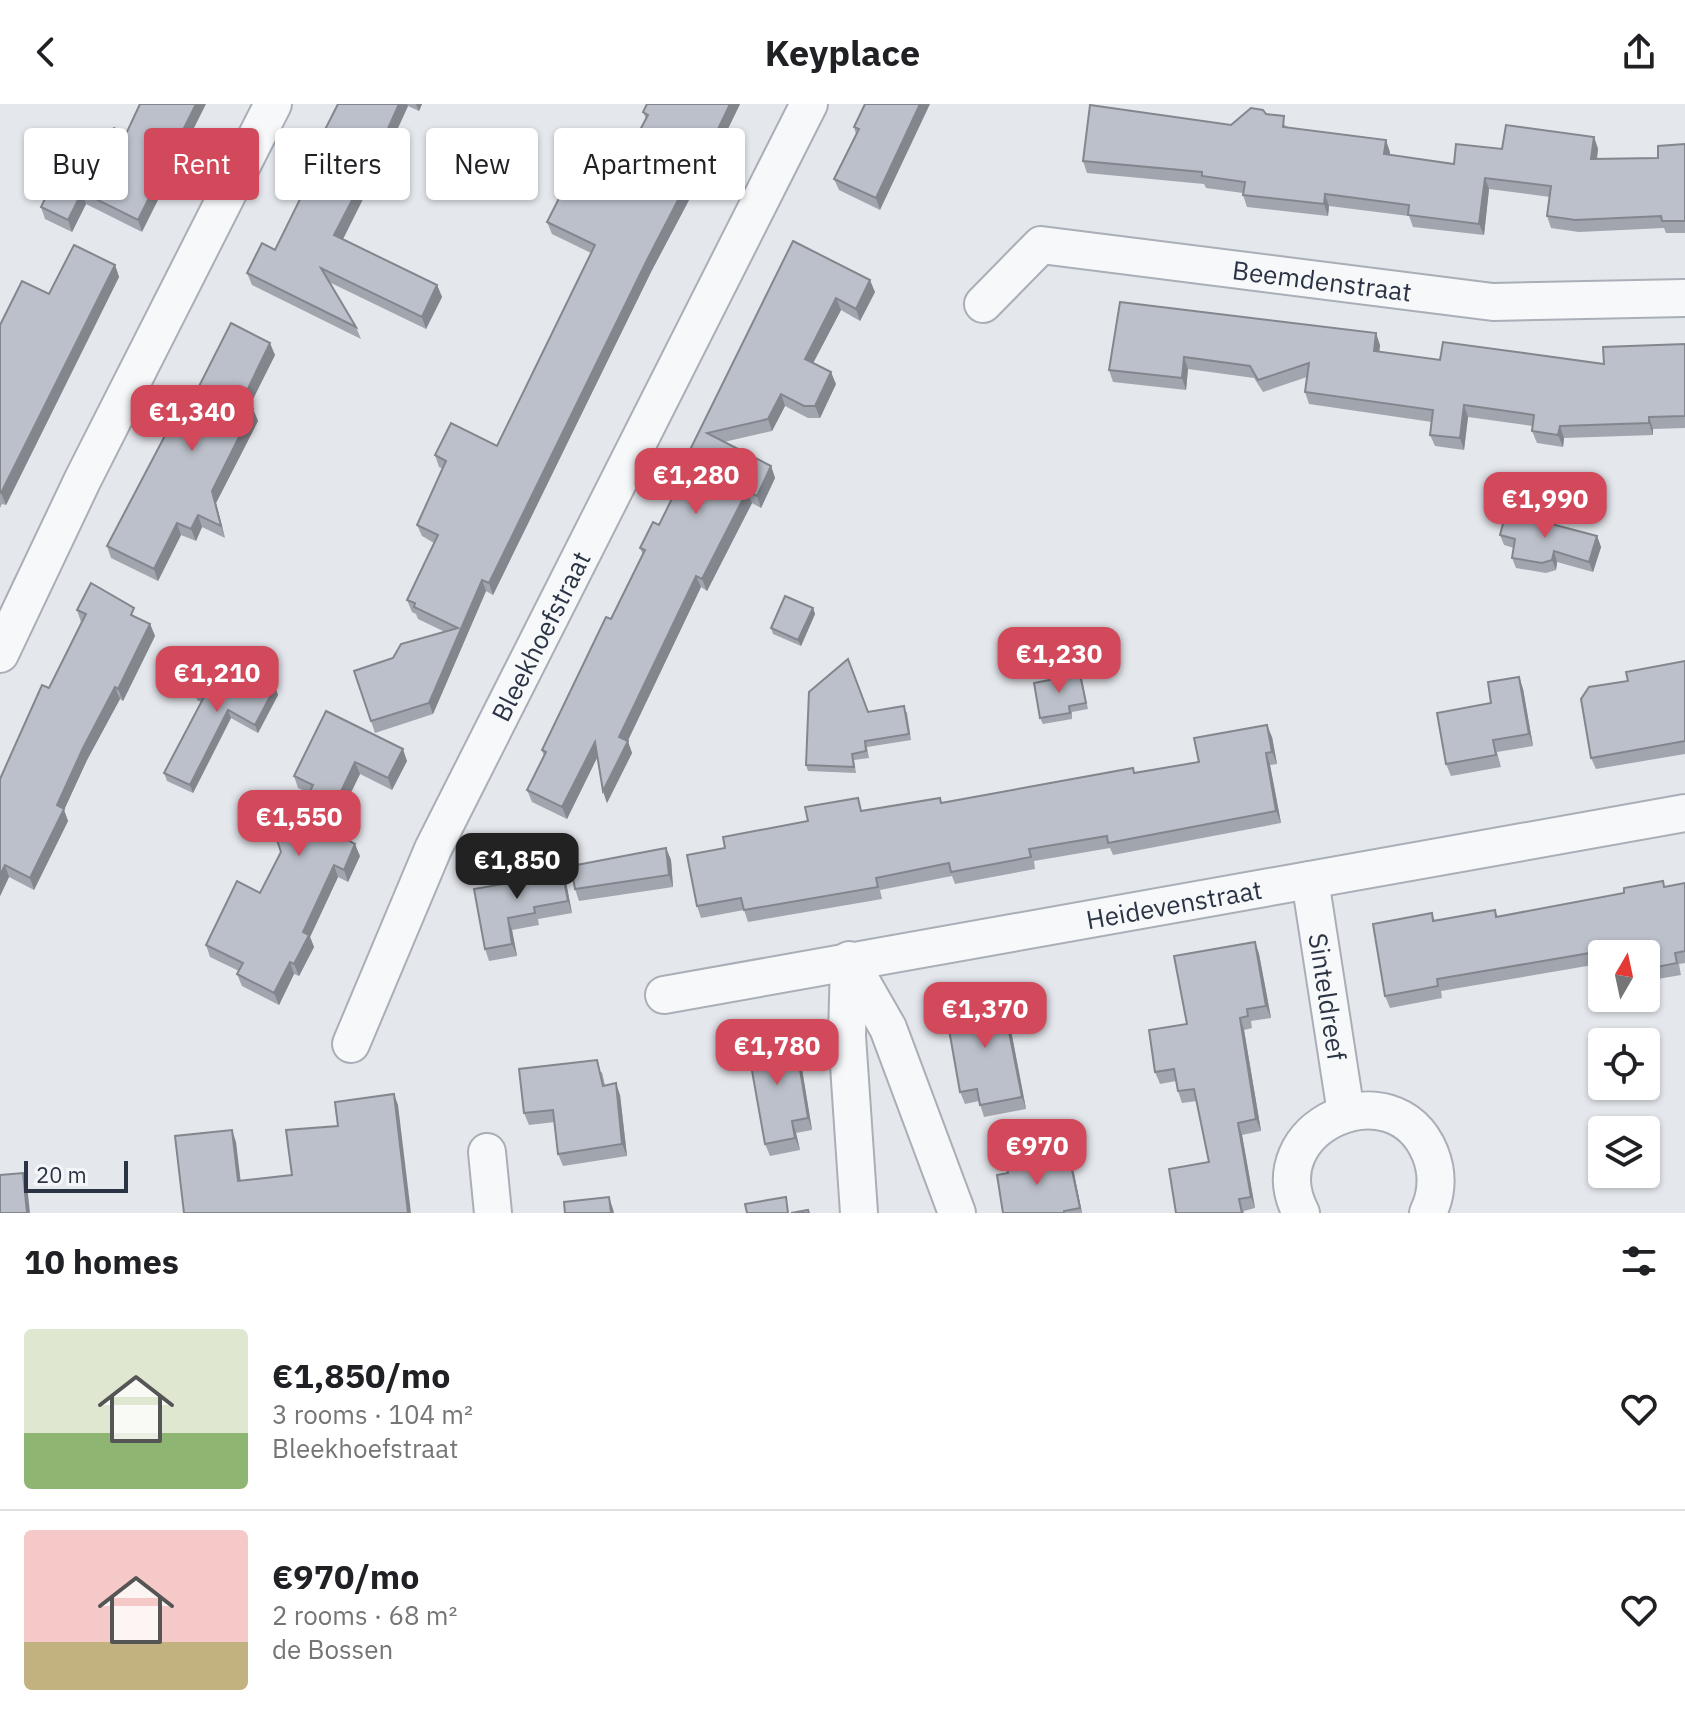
<!DOCTYPE html>
<html lang="en">
<head>
<meta charset="utf-8">
<style>
  :root { --surface:#fff; --page:#f6f6f6; --text:#202124; --muted:#757577; --line:#e0e0e0; --accent:#d1495b }
  body { margin:0; font-family:"IBM Plex Sans",sans-serif; background:var(--page); color:var(--text); height:100vh; display:flex; flex-direction:column; font-size:30px; white-space:nowrap }
  * { box-sizing:border-box; margin:0 }
  p { font-size:26px; color:var(--muted) }
  .icon { flex:none; width:44px; height:44px; fill:none; stroke:currentColor; stroke-width:2; stroke-linecap:round; stroke-linejoin:round }
  .map { position:relative; height:1109px; overflow:hidden }
  .panel { display:flex; flex-direction:column; background:var(--surface); flex:1 }
  .panel>* { flex:none }
  .top-card { position:absolute; left:24px; top:24px; width:800px; height:72px; display:flex; gap:16px }
  .needle { width:52px; rotate:9deg }
  .fabs { position:absolute; left:1588px; top:836px; display:grid; gap:16px }
  .fabs a { display:grid; place-items:center; width:72px; height:72px; border-radius:8px; background:var(--surface); box-shadow:0 2px 6px #0004; font-size:40px }
  .scale { position:absolute; left:24px; bottom:20px; width:104px; box-sizing:border-box; padding-left:8px; border:4px solid #2b3445; border-top:0; font-size:22px; line-height:28px; white-space:nowrap; color:#2b3445; -webkit-text-stroke:6px #f4f6f9; paint-order:stroke }
  .price { position:absolute; translate:-50% -68px; padding:0 18px; border-radius:16px; background:var(--accent); color:#fff; font-size:26px; line-height:52px; filter:drop-shadow(0 2px 4px #0008) }
  .price::after { content:''; position:absolute; left:50%; top:48px; width:24px; height:18px; margin-left:-12px; background:inherit; clip-path:polygon(0 0,100% 0,50% 100%) }
  .price.active { background:#222; color:#fff }
  ul { padding:0; list-style:none }
  li { display:flex; align-items:center; gap:24px; height:200px; padding:0 24px }
  li+li { border-top:2px solid var(--line) }
  li span { display:grid; place-items:center; flex:none; width:224px; height:160px; border-radius:8px; color:#555 }
  li>.icon { margin-inline-start:auto }
  span .icon { width:96px; height:96px; fill:#fffc; stroke-width:1 }
  li b { font-size:34px }
  h2 { display:flex; justify-content:space-between; align-items:center; height:96px; padding:0 24px; font-size:34px }
  .tag { padding:0 28px; border-radius:8px; background:var(--surface); box-shadow:0 2px 6px #0004; font-size:28px; line-height:72px }
  .tag.active { background:var(--accent); color:#fff }
  header { display:flex; justify-content:space-between; align-items:center; height:104px; padding:0 24px; background:var(--surface); font-size:36px; font-weight:700 }
  .map>svg:first-child { display:block }
  .lines { fill:none; stroke-linecap:round; stroke-linejoin:round }
  .minor-casing { stroke:#a9aeb7; stroke-width:40 }
  .minor { stroke:#f7f8fa; stroke-width:36 }
  .wall { fill:#a1a5ae }
  .shaded-wall { fill:#83868d }
  .building { fill:#bbc0ca; stroke:#83868d; stroke-width:2 }
  .labels { text-anchor:middle; dominant-baseline:central; stroke-width:7; stroke-linejoin:round; paint-order:stroke }
  .street-label { font-size:26px; fill:#2b3445; stroke:#f4f6f9 }
</style>
</head>
<body>
<header><svg class="icon" aria-label="back" viewBox="0 0 24 24"><path d="M15 5l-7 7 7 7"/></svg>Keyplace<svg class="icon" aria-label="share" viewBox="0 0 24 24"><path d="M12 15V3M7 8l5-5 5 5M5 13v7h14v-7"/></svg></header>
<div class="map">
<svg width="1685" height="1109" viewBox="0 0 1685 1109">
  <rect width="100%" height="100%" fill="#e4e7ec"/>
  <g class="lines">
    <defs>
      <g id="minor">
        <path id="s1" d="M 983,200 L 1041,141 L 1493,198 L 1685,194"/>
        <polyline points="0,550 83,375 273,0"/>
        <path id="s2" d="M 1310,776 L 1346,1009"/>
        <polyline points="849,856 888,924 957,1109"/>
        <polyline points="849,858 847,932 859,1109"/>
        <path id="s3" d="M 664,891 L 1685,709"/>
        <path id="s4" d="M 351,940 L 433,745 L 809,0"/>
        <polyline points="487,1048 493,1109"/>
        <path d="M 1301,1109 C 1256,1024 1393,961 1430,1049 C 1438,1069 1437,1090 1428,1109"/>
      </g>
    </defs>
    <use href="#minor" class="minor-casing"/>
    <use href="#minor" class="minor"/>
  </g>
  <g class="wall">
    <polygon points="338,0 422,0 419,7 408,2 389,44 392,45 397,57 382,86 370,81 343,135 437,181 442,193 426,225 329,178 356,223 361,235 252,181 247,169 275,146 309,77"/>
    <polygon points="740,0 701,80 698,79 651,168 493,491 486,487 433,610 375,629 354,567 393,554 445,528 418,515 416,510 412,508 407,496 434,439 422,432 417,421 443,365 439,363 435,351 497,342 591,149 552,130 547,118 650,75 646,15 643,8"/>
    <polygon points="865,0 880,106 839,86 834,75 856,30 854,23"/>
    <polygon points="1266,10 1288,23 1390,48 1390,51 1454,60 1502,45 1594,33 1598,45 1597,55 1658,54 1685,40 1685,129 1666,129 1664,124 1579,128 1551,124 1547,112 1550,93 1489,85 1484,131 1413,123 1409,112 1329,102 1328,112 1247,103 1243,91 1243,89 1206,84 1204,80 1087,69 1083,57 1231,21"/>
    <polygon points="114,24 142,128 86,100 72,128 45,115 41,103 104,45"/>
    <polygon points="793,137 875,188 860,217 841,206 813,259 836,280 820,314 808,314 785,302 772,327 724,338 771,362 775,374 761,404 752,399 707,487 701,483 627,637 632,649 607,699 603,687 597,653 567,715 532,698 527,686 544,652 542,646 611,515 643,451 640,444 659,421 688,362 685,356"/>
    <polygon points="115,161 119,173 6,401 2,400 0,404 0,221 49,190"/>
    <polygon points="1120,198 1380,241 1379,248 1440,256 1604,260 1685,240 1685,324 1653,325 1653,331 1564,334 1563,343 1537,339 1532,327 1533,322 1468,313 1464,346 1435,342 1430,331 1432,318 1309,300 1305,288 1307,273 1263,288 1254,274 1188,265 1186,286 1113,278 1109,266"/>
    <polygon points="275,251 249,303 253,305 258,317 216,399 225,434 202,423 196,437 181,431 158,477 111,454 107,442 187,306"/>
    <polygon points="1500,431 1597,432 1601,443 1593,468 1557,458 1556,466 1546,469 1516,464 1512,454 1514,444 1504,441"/>
    <polygon points="813,504 815,510 801,542 773,530 771,524"/>
    <polygon points="77,506 137,514 150,520 155,532 123,597 120,595 87,656 64,706 68,717 34,786 9,773 0,792 0,675 49,584 81,518"/>
    <polygon points="1685,557 1685,650 1596,665 1591,654 1628,577"/>
    <polygon points="225,562 275,583 278,591 258,629 231,614 193,689 167,677 164,669 201,598 197,596 194,588"/>
    <polygon points="1519,573 1523,585 1533,642 1497,648 1501,663 1451,672 1446,660 1491,599"/>
    <polygon points="1082,576 1088,605 1072,608 1072,615 1043,620 1040,614"/>
    <polygon points="326,607 407,657 392,686 360,670 332,728 360,752 348,778 338,773 310,833 314,843 299,872 294,870 279,901 242,882 237,870 239,867 210,853 206,841 260,789 309,689 298,684 294,672"/>
    <polygon points="868,608 907,608 911,636 867,643 869,654 854,656 856,669 808,667 806,661"/>
    <polygon points="1272,633 1277,660 1270,661 1281,719 1113,751 1110,744 1034,757 1035,765 955,780 952,772 880,786 882,795 748,818 744,806 701,814 697,802 725,744 863,707 942,699 1199,658"/>
    <polygon points="666,744 671,756 673,783 579,797 575,785"/>
    <polygon points="565,773 572,809 538,815 539,821 512,826 517,852 489,857 485,845 474,785"/>
    <polygon points="1663,777 1665,783 1685,779 1685,859 1679,860 1681,871 1646,877 1646,850 1602,850 1602,870 1596,871 1593,861 1441,887 1442,894 1390,904 1385,892 1432,809 1435,817 1495,806 1498,813 1624,789"/>
    <polygon points="1255,838 1259,850 1271,914 1251,917 1252,924 1244,926 1261,1027 1242,1031 1255,1104 1244,1107 1244,1109 1176,1109 1209,1058 1197,997 1182,999 1178,987 1176,977 1160,980 1155,968 1187,920"/>
    <polygon points="1006,900 1026,1005 984,1013 979,997 965,1000 960,988 965,911"/>
    <polygon points="779,940 780,944 800,953 812,1026 796,1029 800,1046 770,1052 765,1040"/>
    <polygon points="602,968 605,981 620,991 627,1052 563,1062 558,1050 555,1018 529,1021 524,1009"/>
    <polygon points="1070,1057 1074,1069 1082,1109 1003,1109 1008,1069 1037,1062"/>
  </g>
  <g class="shaded-wall">
    <polygon points="196,0 206,0 142,128 138,116"/>
    <polygon points="399,0 407,0 408,2 385,52 381,40"/>
    <polygon points="416,0 422,0 419,7"/>
    <polygon points="730,0 740,0 701,80 697,69"/>
    <polygon points="920,0 930,0 880,106 876,94"/>
    <polygon points="1594,33 1598,45 1595,67 1591,55"/>
    <polygon points="1386,36 1390,48 1388,62 1384,50"/>
    <polygon points="392,45 397,57 382,86 378,75"/>
    <polygon points="693,67 698,79 651,168 493,491 489,479 647,156"/>
    <polygon points="366,69 370,81 339,143 334,131"/>
    <polygon points="1485,74 1489,85 1484,131 1479,120"/>
    <polygon points="82,88 86,100 72,128 68,116"/>
    <polygon points="1325,90 1329,102 1328,112 1324,100"/>
    <polygon points="115,161 119,173 6,401 1,389"/>
    <polygon points="870,176 875,188 860,217 856,205"/>
    <polygon points="437,181 442,193 426,225 422,213"/>
    <polygon points="836,194 841,206 809,267 805,255"/>
    <polygon points="1376,229 1380,241 1378,259 1374,247"/>
    <polygon points="270,239 275,251 245,311 241,299"/>
    <polygon points="1184,253 1188,265 1186,286 1182,274"/>
    <polygon points="831,268 836,280 820,314 815,302"/>
    <polygon points="781,290 785,302 772,327 768,315"/>
    <polygon points="1464,301 1468,313 1464,346 1460,334"/>
    <polygon points="253,305 258,317 216,399 225,434 221,422 212,387"/>
    <polygon points="1649,313 1653,325 1653,331 1649,319"/>
    <polygon points="1560,322 1564,334 1563,343 1558,331"/>
    <polygon points="771,362 775,374 761,404 757,392"/>
    <polygon points="747,387 752,399 707,487 702,475"/>
    <polygon points="198,411 202,423 196,437 191,425"/>
    <polygon points="177,419 181,431 158,477 154,465"/>
    <polygon points="1597,432 1601,443 1593,468 1589,458"/>
    <polygon points="1554,447 1557,458 1556,466 1552,456"/>
    <polygon points="696,472 701,483 624,645 619,633"/>
    <polygon points="482,476 486,487 433,610 429,599"/>
    <polygon points="813,504 815,510 801,542 798,536"/>
    <polygon points="150,520 155,532 123,597 118,585"/>
    <polygon points="1519,573 1523,585 1533,642 1529,630"/>
    <polygon points="115,583 120,595 87,656 64,706 68,717 34,786 30,774 57,701 83,644"/>
    <polygon points="275,583 278,591 258,629 255,621"/>
    <polygon points="228,606 231,614 193,689 190,681"/>
    <polygon points="1267,621 1272,633 1277,660 1272,648"/>
    <polygon points="628,637 632,649 607,699 603,687"/>
    <polygon points="595,638 599,650 567,715 562,703"/>
    <polygon points="403,645 407,657 392,686 388,674"/>
    <polygon points="1266,649 1270,661 1281,719 1276,707"/>
    <polygon points="355,658 360,670 328,735 324,723"/>
    <polygon points="355,740 360,752 348,778 344,766"/>
    <polygon points="666,744 671,756 673,783 669,771"/>
    <polygon points="5,761 9,773 0,792 0,771"/>
    <polygon points="334,761 338,773 310,833 314,843 299,872 294,860 303,828"/>
    <polygon points="561,761 565,773 572,809 568,797"/>
    <polygon points="508,814 512,826 517,852 512,840"/>
    <polygon points="1255,838 1259,850 1271,914 1266,902"/>
    <polygon points="290,858 294,870 279,901 274,889"/>
    <polygon points="1001,888 1006,900 1026,1005 1022,993"/>
    <polygon points="1240,914 1244,926 1261,1027 1256,1015"/>
    <polygon points="796,941 800,953 812,1026 808,1014"/>
    <polygon points="616,979 620,991 627,1052 622,1040"/>
    <polygon points="394,990 398,1001 411,1109 408,1109"/>
    <polygon points="792,1017 796,1029 800,1046 795,1034"/>
    <polygon points="1238,1019 1242,1031 1255,1104 1251,1093"/>
    <polygon points="232,1026 236,1038 242,1088 238,1077"/>
    <polygon points="1070,1057 1074,1069 1082,1109 1080,1104"/>
    <polygon points="23,1069 27,1081 30,1109 27,1109"/>
    <polygon points="609,1093 613,1105 614,1109 611,1109"/>
  </g>
  <g class="building">
    <polygon points="140,0 196,0 138,116 82,88 68,116 41,103 76,31 104,45 114,24 126,30"/>
    <polygon points="338,0 399,0 381,40 392,45 378,75 366,69 334,131 437,181 422,213 321,164 356,223 247,169 262,139 275,146 309,77 305,65"/>
    <polygon points="647,0 730,0 697,69 693,67 647,156 489,479 482,476 429,599 371,617 354,567 393,554 401,540 458,524 414,503 415,499 407,496 438,431 417,421 446,357 435,351 451,319 497,342 595,141 547,118 585,43 650,75 639,28 648,11 643,8"/>
    <polygon points="865,0 920,0 876,94 834,75 859,25 854,23"/>
    <polygon points="1090,1 1231,21 1251,4 1263,6 1266,10 1284,12 1283,23 1386,36 1384,50 1454,60 1456,40 1502,45 1506,21 1594,33 1591,55 1658,54 1658,42 1685,40 1685,117 1662,117 1661,112 1575,116 1547,112 1551,82 1485,74 1479,120 1408,111 1409,101 1325,90 1324,100 1243,91 1245,78 1202,72 1202,68 1083,57"/>
    <polygon points="793,137 870,176 856,205 836,194 805,255 831,268 815,302 804,302 781,290 768,315 707,329 771,362 757,392 747,387 702,475 696,472 619,633 628,637 603,687 595,638 562,703 527,686 546,648 542,646 606,513 611,515 645,446 640,444 653,418 659,421 690,358 685,356"/>
    <polygon points="74,141 115,161 1,389 0,389 0,221 22,177 49,190"/>
    <polygon points="1120,198 1376,229 1374,247 1440,256 1443,238 1604,260 1603,243 1685,240 1685,312 1649,313 1649,319 1560,322 1558,331 1532,327 1534,311 1464,301 1460,334 1430,331 1433,306 1305,288 1309,259 1258,276 1250,262 1184,253 1182,274 1109,266"/>
    <polygon points="231,219 270,239 241,299 253,305 212,387 221,422 198,411 191,425 177,419 154,465 107,442 180,303 187,306"/>
    <polygon points="1506,408 1597,432 1589,458 1554,447 1552,456 1542,459 1512,454 1515,435 1500,431"/>
    <polygon points="91,479 134,504 131,511 150,520 118,585 115,583 83,644 57,701 64,705 30,774 5,761 0,771 0,675 42,581 49,584 86,510 77,506"/>
    <polygon points="785,492 813,504 798,536 771,524"/>
    <polygon points="212,554 225,562 227,558 275,583 255,621 228,606 190,681 164,669 204,593 194,588"/>
    <polygon points="848,555 868,608 904,602 909,630 865,637 866,647 852,650 854,663 806,661 809,588"/>
    <polygon points="1685,557 1685,637 1591,654 1581,595 1589,583 1628,577 1626,568"/>
    <polygon points="1080,570 1086,599 1069,602 1070,609 1040,614 1034,579"/>
    <polygon points="1519,573 1529,630 1493,636 1496,651 1446,660 1437,609 1491,599 1488,578"/>
    <polygon points="326,607 403,645 388,674 355,658 324,723 355,740 344,766 334,761 303,828 309,831 294,860 290,858 274,889 237,870 243,859 206,841 237,777 260,789 281,748 277,736 282,723 295,719 313,681 294,672"/>
    <polygon points="1267,621 1272,648 1266,649 1276,707 1108,739 1107,732 1029,745 1031,753 951,768 949,759 876,774 878,783 744,806 741,794 697,802 687,751 725,744 723,733 808,717 805,703 858,694 861,707 940,694 941,699 1133,664 1134,669 1199,658 1194,634"/>
    <polygon points="666,744 669,771 575,785 571,762"/>
    <polygon points="561,761 568,797 534,803 535,809 508,814 512,840 485,845 474,785 503,780 501,771"/>
    <polygon points="1663,777 1664,783 1685,779 1685,847 1675,849 1677,859 1646,865 1646,850 1602,850 1602,858 1592,860 1590,849 1437,875 1438,882 1385,892 1373,820 1432,809 1433,817 1495,806 1496,813 1624,789 1624,784"/>
    <polygon points="1255,838 1266,902 1247,905 1248,912 1240,914 1256,1015 1238,1019 1251,1093 1239,1095 1242,1109 1176,1109 1169,1065 1209,1058 1194,985 1178,987 1174,965 1155,968 1149,926 1187,920 1174,852"/>
    <polygon points="1001,888 1022,993 980,1001 977,985 960,988 947,914 965,911 962,894"/>
    <polygon points="775,928 777,944 796,941 808,1014 792,1017 795,1034 765,1040 746,933"/>
    <polygon points="597,956 603,982 616,979 622,1040 558,1050 553,1006 524,1009 519,965"/>
    <polygon points="394,990 408,1109 184,1109 175,1032 232,1026 238,1077 292,1071 286,1026 338,1022 335,998"/>
    <polygon points="1032,1048 1035,1062 1070,1057 1080,1104 1064,1107 1064,1109 1003,1109 997,1071 1008,1069 1005,1052"/>
    <polygon points="23,1069 27,1109 0,1109 0,1071"/>
    <polygon points="609,1093 611,1109 565,1109 564,1098"/>
    <polygon points="786,1093 788,1109 747,1109 745,1100"/>
    <polygon points="808,1106 809,1109 791,1109"/>
  </g>
  <g class="labels">
    <g class="street-label">
      <text stroke="none"><textPath href="#s1" startOffset="366">Beemdenstraat</textPath></text>
      <text stroke="none"><textPath href="#s4" startOffset="450">Bleekhoefstraat</textPath></text>
      <text stroke="none"><textPath href="#s3" startOffset="518">Heidevenstraat</textPath></text>
      <text stroke="none"><textPath href="#s2" startOffset="118">Sinteldreef</textPath></text>
    </g>
  </g>
</svg>
<div class="fabs">
<a><svg class="needle" viewBox="-14 -14 28 28"><path d="M0-13l5 13h-10z" fill="#e53935"/><path d="M0 13l5-13h-10z" fill="#757577"/></svg></a>
<a><svg class="icon" aria-label="locate" viewBox="0 0 24 24"><circle cx="12" cy="12" r="6"/><path d="M12 2v4M12 18v4M2 12h4M18 12h4"/></svg></a>
<a><svg class="icon" aria-label="layers" viewBox="0 0 24 24"><path d="M12 4l9 5-9 5-9-5zM3 14l9 5 9-5"/></svg></a>
</div>
<div class="scale">20 m</div>
<b class="price" style="left:192px;top:349px">€1,340</b>
<b class="price" style="left:696px;top:412px">€1,280</b>
<b class="price" style="left:1545px;top:436px">€1,990</b>
<b class="price" style="left:1059px;top:591px">€1,230</b>
<b class="price" style="left:217px;top:610px">€1,210</b>
<b class="price" style="left:299px;top:754px">€1,550</b>
<b class="price active" style="left:517px;top:797px">€1,850</b>
<b class="price" style="left:985px;top:946px">€1,370</b>
<b class="price" style="left:777px;top:983px">€1,780</b>
<b class="price" style="left:1037px;top:1083px">€970</b>
<div class="top-card">
<a class="tag">Buy</a>
<a class="tag active">Rent</a>
<a class="tag">Filters</a>
<a class="tag">New</a>
<a class="tag">Apartment</a>
</div>
</div>
<section class="panel">
<h2>10 homes<svg class="icon" aria-label="filters" viewBox="0 0 24 24"><path d="M4 7h16M4 17h16"/><circle cx="9" cy="7" r="2"/><circle cx="15" cy="17" r="2"/></svg></h2>
<ul>
<li><span style="background:linear-gradient(#dfe7d0 65%,#8fb573 0)"><svg class="icon" aria-label="home" viewBox="0 0 24 24"><path d="M3 11l9-7 9 7M6 9v11h12V9"/></svg></span><div><b>€1,850/mo</b><p>3 rooms · 104 m²</p><p>Bleekhoefstraat</p></div><svg class="icon" aria-label="heart" viewBox="0 0 24 24"><path d="M12 20l-8-8c-3-5 5-10 8-4 3-6 11-1 8 4z"/></svg></li>
<li><span style="background:linear-gradient(#f6c9c9 70%,#c2b280 0)"><svg class="icon" aria-label="home" viewBox="0 0 24 24"><path d="M3 11l9-7 9 7M6 9v11h12V9"/></svg></span><div><b>€970/mo</b><p>2 rooms · 68 m²</p><p>de Bossen</p></div><svg class="icon" aria-label="heart" viewBox="0 0 24 24"><path d="M12 20l-8-8c-3-5 5-10 8-4 3-6 11-1 8 4z"/></svg></li>
</ul>
</section>
</body>
</html>
